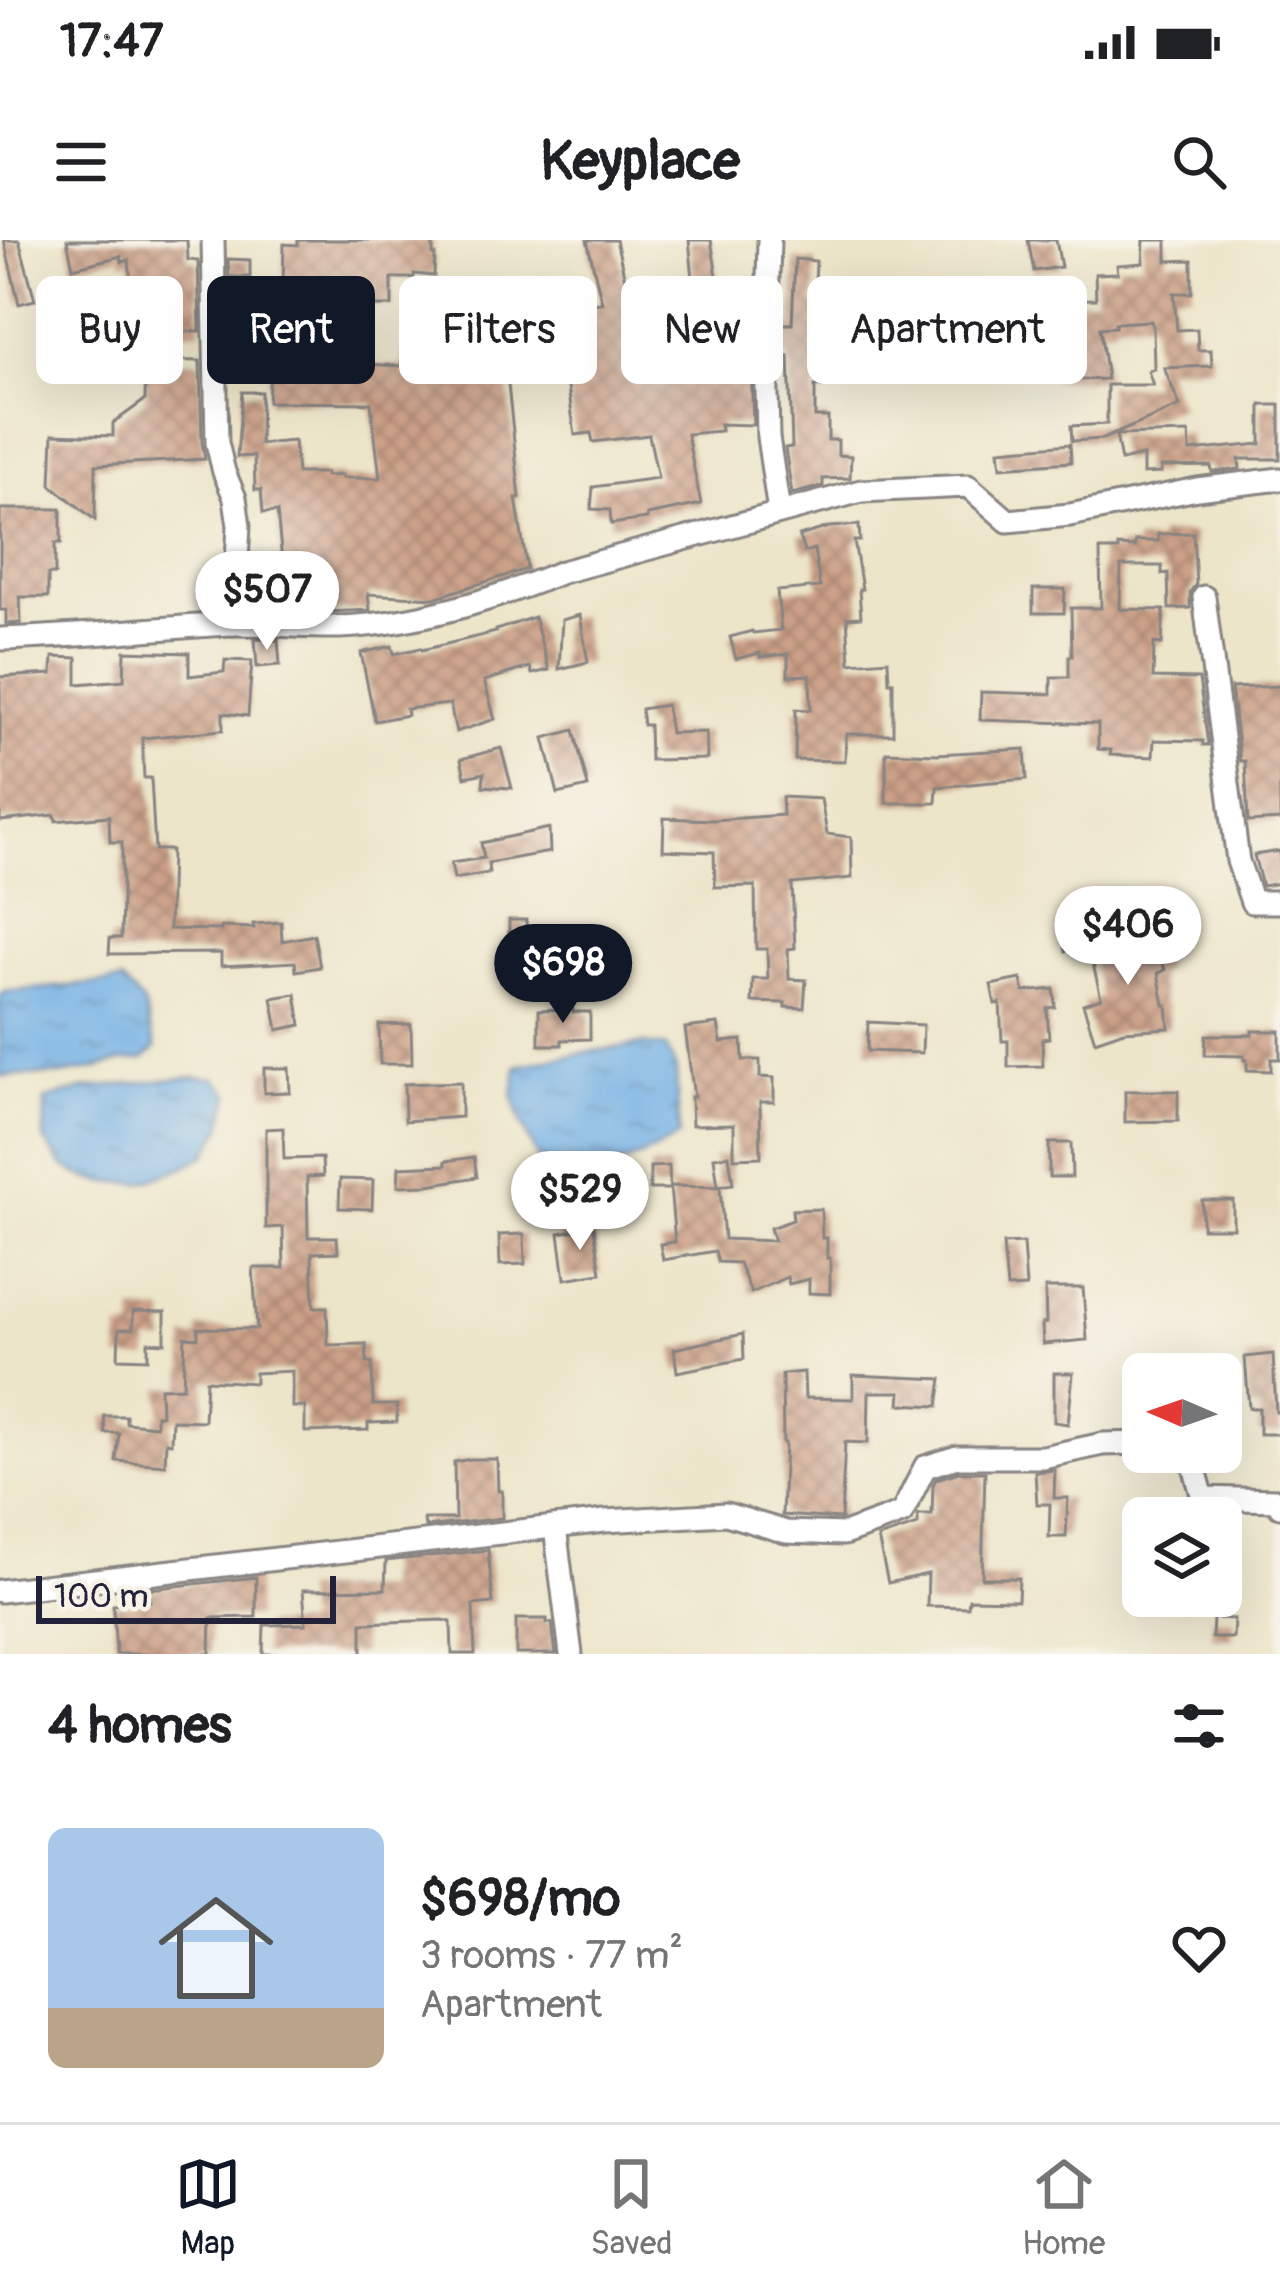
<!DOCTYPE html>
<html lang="en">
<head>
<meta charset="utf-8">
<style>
  :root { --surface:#fff; --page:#f2f2f2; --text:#202124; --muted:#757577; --line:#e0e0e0; --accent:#111827 }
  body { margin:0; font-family:Pangolin,sans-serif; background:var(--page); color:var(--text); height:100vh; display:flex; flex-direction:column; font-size:45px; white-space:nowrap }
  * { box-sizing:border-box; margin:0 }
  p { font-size:39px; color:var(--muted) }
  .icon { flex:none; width:66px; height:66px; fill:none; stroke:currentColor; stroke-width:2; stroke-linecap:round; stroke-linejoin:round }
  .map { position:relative; height:1414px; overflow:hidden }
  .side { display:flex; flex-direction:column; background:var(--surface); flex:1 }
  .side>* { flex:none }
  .top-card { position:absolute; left:36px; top:36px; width:1209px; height:108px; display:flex; gap:24px }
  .needle { width:78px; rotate:272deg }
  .controls { position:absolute; left:1122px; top:1113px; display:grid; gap:24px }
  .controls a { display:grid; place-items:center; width:120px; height:120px; border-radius:18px; background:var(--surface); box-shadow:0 12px 48px #0002; font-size:60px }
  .scale { position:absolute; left:36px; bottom:30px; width:300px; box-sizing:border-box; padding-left:12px; border:6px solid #22223b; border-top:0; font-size:33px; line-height:42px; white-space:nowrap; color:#22223b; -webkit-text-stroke:9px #f7f3e8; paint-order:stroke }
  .price { position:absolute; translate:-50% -102px; padding:0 27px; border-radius:42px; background:#fff; color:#222; font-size:39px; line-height:78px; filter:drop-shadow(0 3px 6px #0008) }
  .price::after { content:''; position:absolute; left:50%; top:72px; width:36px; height:27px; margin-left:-18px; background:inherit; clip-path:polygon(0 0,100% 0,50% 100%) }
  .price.selected { background:var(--accent); color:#fff }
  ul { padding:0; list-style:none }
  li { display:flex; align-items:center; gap:36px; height:300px; padding:0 48px }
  li span { display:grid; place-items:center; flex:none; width:336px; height:240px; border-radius:18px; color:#555 }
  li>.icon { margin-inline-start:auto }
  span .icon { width:144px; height:144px; fill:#fffc; stroke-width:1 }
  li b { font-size:51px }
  h2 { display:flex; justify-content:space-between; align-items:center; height:144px; padding:0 48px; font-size:51px }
  .chip { padding:0 42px; border-radius:18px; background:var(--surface); box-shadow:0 12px 48px #0002; font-size:42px; line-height:108px }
  .chip.selected { background:var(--accent); color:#fff }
  .status { display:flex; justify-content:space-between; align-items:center; height:84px; padding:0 60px; background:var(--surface); direction:ltr }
  .status svg { height:33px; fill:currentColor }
  header { display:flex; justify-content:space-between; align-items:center; height:156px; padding:0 48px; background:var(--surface); font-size:54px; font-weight:700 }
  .tab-bar { display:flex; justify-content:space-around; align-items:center; height:168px; border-top:3px solid var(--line); background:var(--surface); font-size:33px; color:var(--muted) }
  .tab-bar a { display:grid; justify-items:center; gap:6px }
  .tab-bar .selected { color:var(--accent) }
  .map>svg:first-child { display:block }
  .water { fill:url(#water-ripples); stroke:#4a6890; stroke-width:3 }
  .building { fill:url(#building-cross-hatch) }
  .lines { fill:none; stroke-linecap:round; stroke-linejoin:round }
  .street-casing { stroke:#888482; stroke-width:27 }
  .street { stroke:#fff; stroke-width:21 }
</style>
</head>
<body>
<div class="status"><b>17:47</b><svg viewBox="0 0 49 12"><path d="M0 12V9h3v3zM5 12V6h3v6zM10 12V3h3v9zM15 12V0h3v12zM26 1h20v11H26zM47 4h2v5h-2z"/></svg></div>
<header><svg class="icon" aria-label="menu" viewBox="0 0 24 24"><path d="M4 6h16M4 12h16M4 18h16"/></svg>Keyplace<svg class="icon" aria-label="search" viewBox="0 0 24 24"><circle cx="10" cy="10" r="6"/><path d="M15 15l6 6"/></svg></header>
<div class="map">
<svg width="1280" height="1414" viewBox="0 0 1280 1414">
  <defs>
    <pattern id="water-ripples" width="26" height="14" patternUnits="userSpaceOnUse" patternTransform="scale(3)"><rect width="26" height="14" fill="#71afe4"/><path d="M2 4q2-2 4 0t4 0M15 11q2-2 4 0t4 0" fill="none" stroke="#5c8eba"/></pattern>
    <pattern id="building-cross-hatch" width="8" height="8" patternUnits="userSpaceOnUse" patternTransform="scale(3)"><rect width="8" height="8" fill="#cda188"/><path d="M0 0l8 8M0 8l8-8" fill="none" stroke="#a68370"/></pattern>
  </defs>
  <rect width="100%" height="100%" fill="#f7f3e8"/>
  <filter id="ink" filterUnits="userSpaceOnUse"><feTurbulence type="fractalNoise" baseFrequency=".00833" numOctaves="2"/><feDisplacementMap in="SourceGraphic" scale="24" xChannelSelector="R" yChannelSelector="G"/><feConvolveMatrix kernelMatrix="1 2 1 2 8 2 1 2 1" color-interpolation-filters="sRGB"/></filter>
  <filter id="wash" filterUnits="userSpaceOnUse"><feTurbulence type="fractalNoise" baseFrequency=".004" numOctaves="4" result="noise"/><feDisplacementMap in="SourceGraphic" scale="48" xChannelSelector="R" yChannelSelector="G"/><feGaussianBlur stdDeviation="2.7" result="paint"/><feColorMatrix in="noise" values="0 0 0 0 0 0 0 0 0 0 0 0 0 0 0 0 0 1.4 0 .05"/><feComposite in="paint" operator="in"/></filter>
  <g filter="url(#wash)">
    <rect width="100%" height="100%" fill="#ede5c9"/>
    <g class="water">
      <polygon points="122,741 143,763 156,808 143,819 121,821 94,829 59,835 0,836 0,759 3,752"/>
      <path d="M 643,804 L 666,807 L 676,829 L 679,896 C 654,912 606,935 575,931 C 563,929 549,921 537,917 L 520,880 L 513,856 L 517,826 L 587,812 Z"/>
      <polygon points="193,837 215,838 230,854 222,888 206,915 182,928 141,943 105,942 85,938 62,925 44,899 45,860 82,849"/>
    </g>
    <g id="blocks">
      <g class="building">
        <polygon points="4,0 19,0 35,60 19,64"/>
        <polygon points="67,0 187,0 188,20 198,21 200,91 159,94 160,80 134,81 129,20 122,22 121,16 73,28"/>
        <polygon points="298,0 433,0 433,15 435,15 434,36 414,34 414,38 392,38 392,66 366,66 366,86 329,83 330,78 258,74 256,114 236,113 239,44 283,46 284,4 298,5"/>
        <polygon points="587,0 616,0 630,61 695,58 689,0 711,0 719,48 749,49 753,185 720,184 721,191 687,194 701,264 647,275 647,279 611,284 610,270 591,269 593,247 658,238 649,195 593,202 591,193 575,195 566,133 507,135 520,258 516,258 527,329 434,358 368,354 370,370 326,372 252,369 252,353 270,353 270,348 285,349 277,272 263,273 261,250 255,250 254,216 237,217 242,152 261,152 260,204 294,201 297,233 326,233 326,236 342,235 342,238 380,238 371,163 268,162 271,111 366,114 365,124 402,126 403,115 418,116 419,87 483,89 482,97 524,101 523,69 602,63"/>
        <polygon points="1028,0 1056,0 1061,27 1034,31"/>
        <polygon points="1144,0 1167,0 1167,21 1192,20 1192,53 1174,53 1177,90 1197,89 1198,110 1211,110 1212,126 1164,128 1180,166 1103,199 1072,201 1071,186 1107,184 1107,145 1153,145 1148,131 1154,129 1153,87 1151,81 1115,83 1115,87 1100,88 1107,139 1051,141 1052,83 1041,83 1041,60 1096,59 1095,34 1118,33 1117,25 1143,23"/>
        <polygon points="228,19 250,20 250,37 229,37"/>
        <polygon points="795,19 816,21 814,65 822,65 821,82 847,82 847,87 879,88 878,110 847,108 847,119 830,119 830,126 822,126 822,147 815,146 815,177 828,177 828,200 838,200 838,215 851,216 850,238 823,239 823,246 792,254 785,208 792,207 789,116 781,116 781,111 782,84 792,84"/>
        <rect x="1008" y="47" width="22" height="17"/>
        <polygon points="146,120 200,121 202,203 205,219 96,225 95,280 51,245 53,194 113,196 113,183 145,160"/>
        <polygon points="1261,165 1280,165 1280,219 1239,219 1240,229 1212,232 1211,226 1161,227 1161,233 1143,234 1143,216 1121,221 1116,195 1189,193 1190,211 1261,204"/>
        <polygon points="1070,204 1071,222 1001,227 999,210"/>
        <polygon points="0,269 61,269 61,303 55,303 55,334 48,334 48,357 20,357 21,383 6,384 6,370 0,370"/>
        <polygon points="859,285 860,301 854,301 862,349 859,349 861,377 847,378 850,423 888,420 889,442 893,442 893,494 846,494 845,521 795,520 796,469 811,470 810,435 788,436 788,414 760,417 760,413 736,419 730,397 752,391 753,393 781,390 777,351 820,347 814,309 804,312 799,296 829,287"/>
        <polygon points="1193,293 1196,344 1190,352 1190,368 1169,369 1168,333 1162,334 1162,326 1121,326 1120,369 1164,370 1162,404 1154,403 1153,438 1199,439 1208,505 1203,505 1203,501 1154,500 1153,517 1110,515 1111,510 1098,509 1098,484 980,480 981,452 1051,454 1051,437 1069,437 1069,416 1072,416 1071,368 1101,368 1100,310 1118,310 1118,306 1135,307 1135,301 1158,301 1158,294"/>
        <polygon points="1033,349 1065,349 1064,373 1033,373"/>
        <polygon points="580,375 588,422 559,429 562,380"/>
        <polygon points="534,377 549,430 532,434 530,427 484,441 495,479 456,492 450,464 406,469 407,475 375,481 361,413 392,406 394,414 421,408 422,410 496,392 496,390"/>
        <polygon points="255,399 278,400 280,425 257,427"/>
        <polygon points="125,411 189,413 189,436 224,432 225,420 252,421 248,476 223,473 223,490 142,498 144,538 151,538 155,610 171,610 169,689 221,690 221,687 254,688 253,684 281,682 282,701 314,695 320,727 296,731 295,722 221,726 221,713 109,714 110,698 121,698 122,659 122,602 110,602 109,576 56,581 55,575 0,581 0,437 52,434 53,417 77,418 77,444 124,440"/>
        <polygon points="1280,446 1280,580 1248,582 1245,521 1240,521 1231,448"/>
        <polygon points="666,465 670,493 706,492 707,519 650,520 649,485 643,485 641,469"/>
        <polygon points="574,490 588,547 558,554 544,498"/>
        <polygon points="501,508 512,548 483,546 484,533 465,537 461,519"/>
        <polygon points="1025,509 1027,539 937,547 936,563 886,563 886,512 937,514"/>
        <polygon points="782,557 821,559 827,594 851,597 852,638 792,644 795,708 788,709 789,739 806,740 804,768 785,767 785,763 752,762 753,739 768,739 767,709 756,709 755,646 715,647 714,612 663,610 664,578 713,580 783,575"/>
        <polygon points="549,588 550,612 488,623 489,633 454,639 451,623 484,618 481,603"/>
        <polygon points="1280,611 1280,643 1262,646 1254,615"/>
        <polygon points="509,680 526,680 527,705 509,706"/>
        <polygon points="1079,682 1085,706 1066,711 1060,687"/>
        <polygon points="1152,692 1165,730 1158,733 1164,765 1167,765 1169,788 1124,791 1095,801 1083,764 1101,758 1090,711"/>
        <polygon points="1021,739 1024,752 1054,749 1055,767 1047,768 1049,798 1042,799 1043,826 1008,827 1008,801 1002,801 1000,763 995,764 991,745"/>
        <polygon points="296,754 301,785 278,790 272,758"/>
        <polygon points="573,769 573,772 590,772 590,799 562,800 562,805 539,805 539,770"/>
        <polygon points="868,782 923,785 922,813 867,811"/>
        <polygon points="411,784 412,824 380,824 379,785"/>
        <polygon points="718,784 721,802 742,800 743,820 760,820 760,837 774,838 774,862 760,862 761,917 734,918 734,884 692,885 691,857 694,857 685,788"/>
        <polygon points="1252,791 1280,791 1280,819 1271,819 1271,831 1247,830 1247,820 1244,820 1244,816 1205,815 1206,795 1252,795"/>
        <polygon points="264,828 289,828 290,852 264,853"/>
        <polygon points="461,842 461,877 405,881 404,844"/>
        <polygon points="1125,851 1178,851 1178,881 1125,882"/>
        <polygon points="283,888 284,919 322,918 323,936 307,937 308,997 337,997 338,1012 312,1013 314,1067 327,1067 328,1105 366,1104 367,1123 372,1123 373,1165 397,1165 397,1182 368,1183 368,1190 305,1192 305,1167 292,1167 292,1131 255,1133 255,1143 206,1140 204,1181 172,1180 171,1203 166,1202 165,1225 116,1221 119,1193 105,1193 104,1176 126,1176 126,1183 156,1186 156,1175 161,1175 160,1148 183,1147 185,1097 198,1098 198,1088 257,1089 253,1028 284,1028 283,987 266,988 266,889"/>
        <polygon points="1049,903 1071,903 1072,937 1049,937"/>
        <polygon points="729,915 733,944 718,946 714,917"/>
        <polygon points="474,917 477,937 428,945 398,946 399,927 446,925 446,921"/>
        <polygon points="669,926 670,949 650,949 650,927"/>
        <polygon points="340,939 373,940 372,969 339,968"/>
        <polygon points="670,946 720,947 724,999 774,1001 770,988 793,980 792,970 821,969 822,998 827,998 827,1018 830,1018 830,1054 809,1053 809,1039 789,1044 787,1037 751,1053 739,1023 718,1022 715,1011 663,1020 660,1004 675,1002"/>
        <rect x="1202" y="960" width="31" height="28"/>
        <polygon points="594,987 601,1033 565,1039 559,993"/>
        <polygon points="524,994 525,1024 500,1025 499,995"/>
        <polygon points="1023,1003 1026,1047 1007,1048 1003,1004"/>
        <polygon points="1045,1048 1083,1048 1087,1100 1043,1104 1042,1084 1046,1083"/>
        <polygon points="133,1071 165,1072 165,1103 148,1102 148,1119 118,1118 119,1089 133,1089"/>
        <polygon points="743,1094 744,1119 677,1132 674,1109"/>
        <polygon points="1273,1114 1276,1172 1280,1172 1280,1194 1259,1194 1259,1168 1249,1168 1245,1117"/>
        <polygon points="804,1132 805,1158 853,1159 853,1135 942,1139 938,1166 900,1164 901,1152 869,1152 868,1203 845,1202 841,1279 782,1275 785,1203 783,1203 782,1134"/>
        <polygon points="1054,1133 1073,1133 1068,1184 1054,1182"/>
        <polygon points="471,1219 497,1219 498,1251 502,1251 502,1278 425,1287 424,1279 455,1279 454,1222"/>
        <polygon points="1055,1230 1054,1258 1068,1258 1066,1297 1049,1297 1050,1264 1037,1264 1035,1232"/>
        <polygon points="959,1232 985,1232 982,1338 1019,1338 1018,1360 969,1359 968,1367 927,1366 928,1334 888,1343 878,1298 918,1285 918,1275 932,1275 933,1245 936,1239"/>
        <polygon points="488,1310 493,1363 473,1365 475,1414 452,1414 451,1382 443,1380 362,1383 362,1414 263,1414 264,1385 306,1384 303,1350 385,1349 386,1321"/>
        <polygon points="256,1337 256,1377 211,1378 210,1414 116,1414 113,1365 150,1361 149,1349"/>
        <polygon points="1213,1378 1234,1379 1233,1398 1212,1398"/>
        <polygon points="516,1379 547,1379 547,1383 552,1383 556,1414 516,1414"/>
      </g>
    </g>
  </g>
  <g filter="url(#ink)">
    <use href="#blocks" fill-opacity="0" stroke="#888482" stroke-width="3"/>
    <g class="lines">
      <defs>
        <g id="street">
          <polyline points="213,0 217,203 224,232 235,258 239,286 233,384"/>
          <polyline points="769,0 766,111 768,197 779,272"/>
          <polyline points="1204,357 1238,621 1252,662 1280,662"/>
          <path d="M 0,399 C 77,397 153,388 230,384 C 266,383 303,388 340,387 C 417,384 492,360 562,332 L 861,251 L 968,246 L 1008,281 L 1070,275 L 1197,249 L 1280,239"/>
          <polyline points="1190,1212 1203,1258 1277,1260 1280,1266"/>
          <polyline points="555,1287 571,1414"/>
          <polyline points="0,1351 605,1281 726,1274 786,1292 844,1294 902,1273 925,1227 957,1217 1043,1217 1103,1204 1143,1203"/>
        </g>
      </defs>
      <use href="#street" class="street-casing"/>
      <use href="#street" class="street"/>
    </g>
  </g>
</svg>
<div class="controls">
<a><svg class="needle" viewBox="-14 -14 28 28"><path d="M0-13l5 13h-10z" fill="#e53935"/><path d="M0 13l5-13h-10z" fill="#757577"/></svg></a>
<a><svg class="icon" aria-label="layers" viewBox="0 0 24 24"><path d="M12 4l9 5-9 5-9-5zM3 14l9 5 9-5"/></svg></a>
</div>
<div class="scale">100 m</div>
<b class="price" style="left:267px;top:413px">$507</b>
<b class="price" style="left:1128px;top:748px">$406</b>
<b class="price selected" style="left:563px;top:786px">$698</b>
<b class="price" style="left:580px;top:1013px">$529</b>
<div class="top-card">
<a class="chip">Buy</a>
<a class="chip selected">Rent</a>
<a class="chip">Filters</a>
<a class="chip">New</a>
<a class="chip">Apartment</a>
</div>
</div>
<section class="side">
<h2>4 homes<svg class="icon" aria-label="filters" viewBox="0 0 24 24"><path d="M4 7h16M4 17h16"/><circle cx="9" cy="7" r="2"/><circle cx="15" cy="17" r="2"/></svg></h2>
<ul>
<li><span style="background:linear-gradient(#a9c7e8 75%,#b9a48a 0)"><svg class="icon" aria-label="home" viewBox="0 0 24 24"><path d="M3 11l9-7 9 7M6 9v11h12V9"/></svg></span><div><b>$698/mo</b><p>3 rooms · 77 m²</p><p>Apartment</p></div><svg class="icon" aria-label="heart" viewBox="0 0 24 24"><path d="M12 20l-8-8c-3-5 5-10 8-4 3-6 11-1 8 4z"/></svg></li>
</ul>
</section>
<nav class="tab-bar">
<a class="selected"><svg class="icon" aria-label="map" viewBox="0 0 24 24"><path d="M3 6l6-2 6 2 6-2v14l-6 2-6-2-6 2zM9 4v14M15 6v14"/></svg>Map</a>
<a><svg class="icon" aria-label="saved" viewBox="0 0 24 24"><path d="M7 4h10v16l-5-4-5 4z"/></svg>Saved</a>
<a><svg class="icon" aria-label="home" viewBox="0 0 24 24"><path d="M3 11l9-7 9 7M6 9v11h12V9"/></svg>Home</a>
</nav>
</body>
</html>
